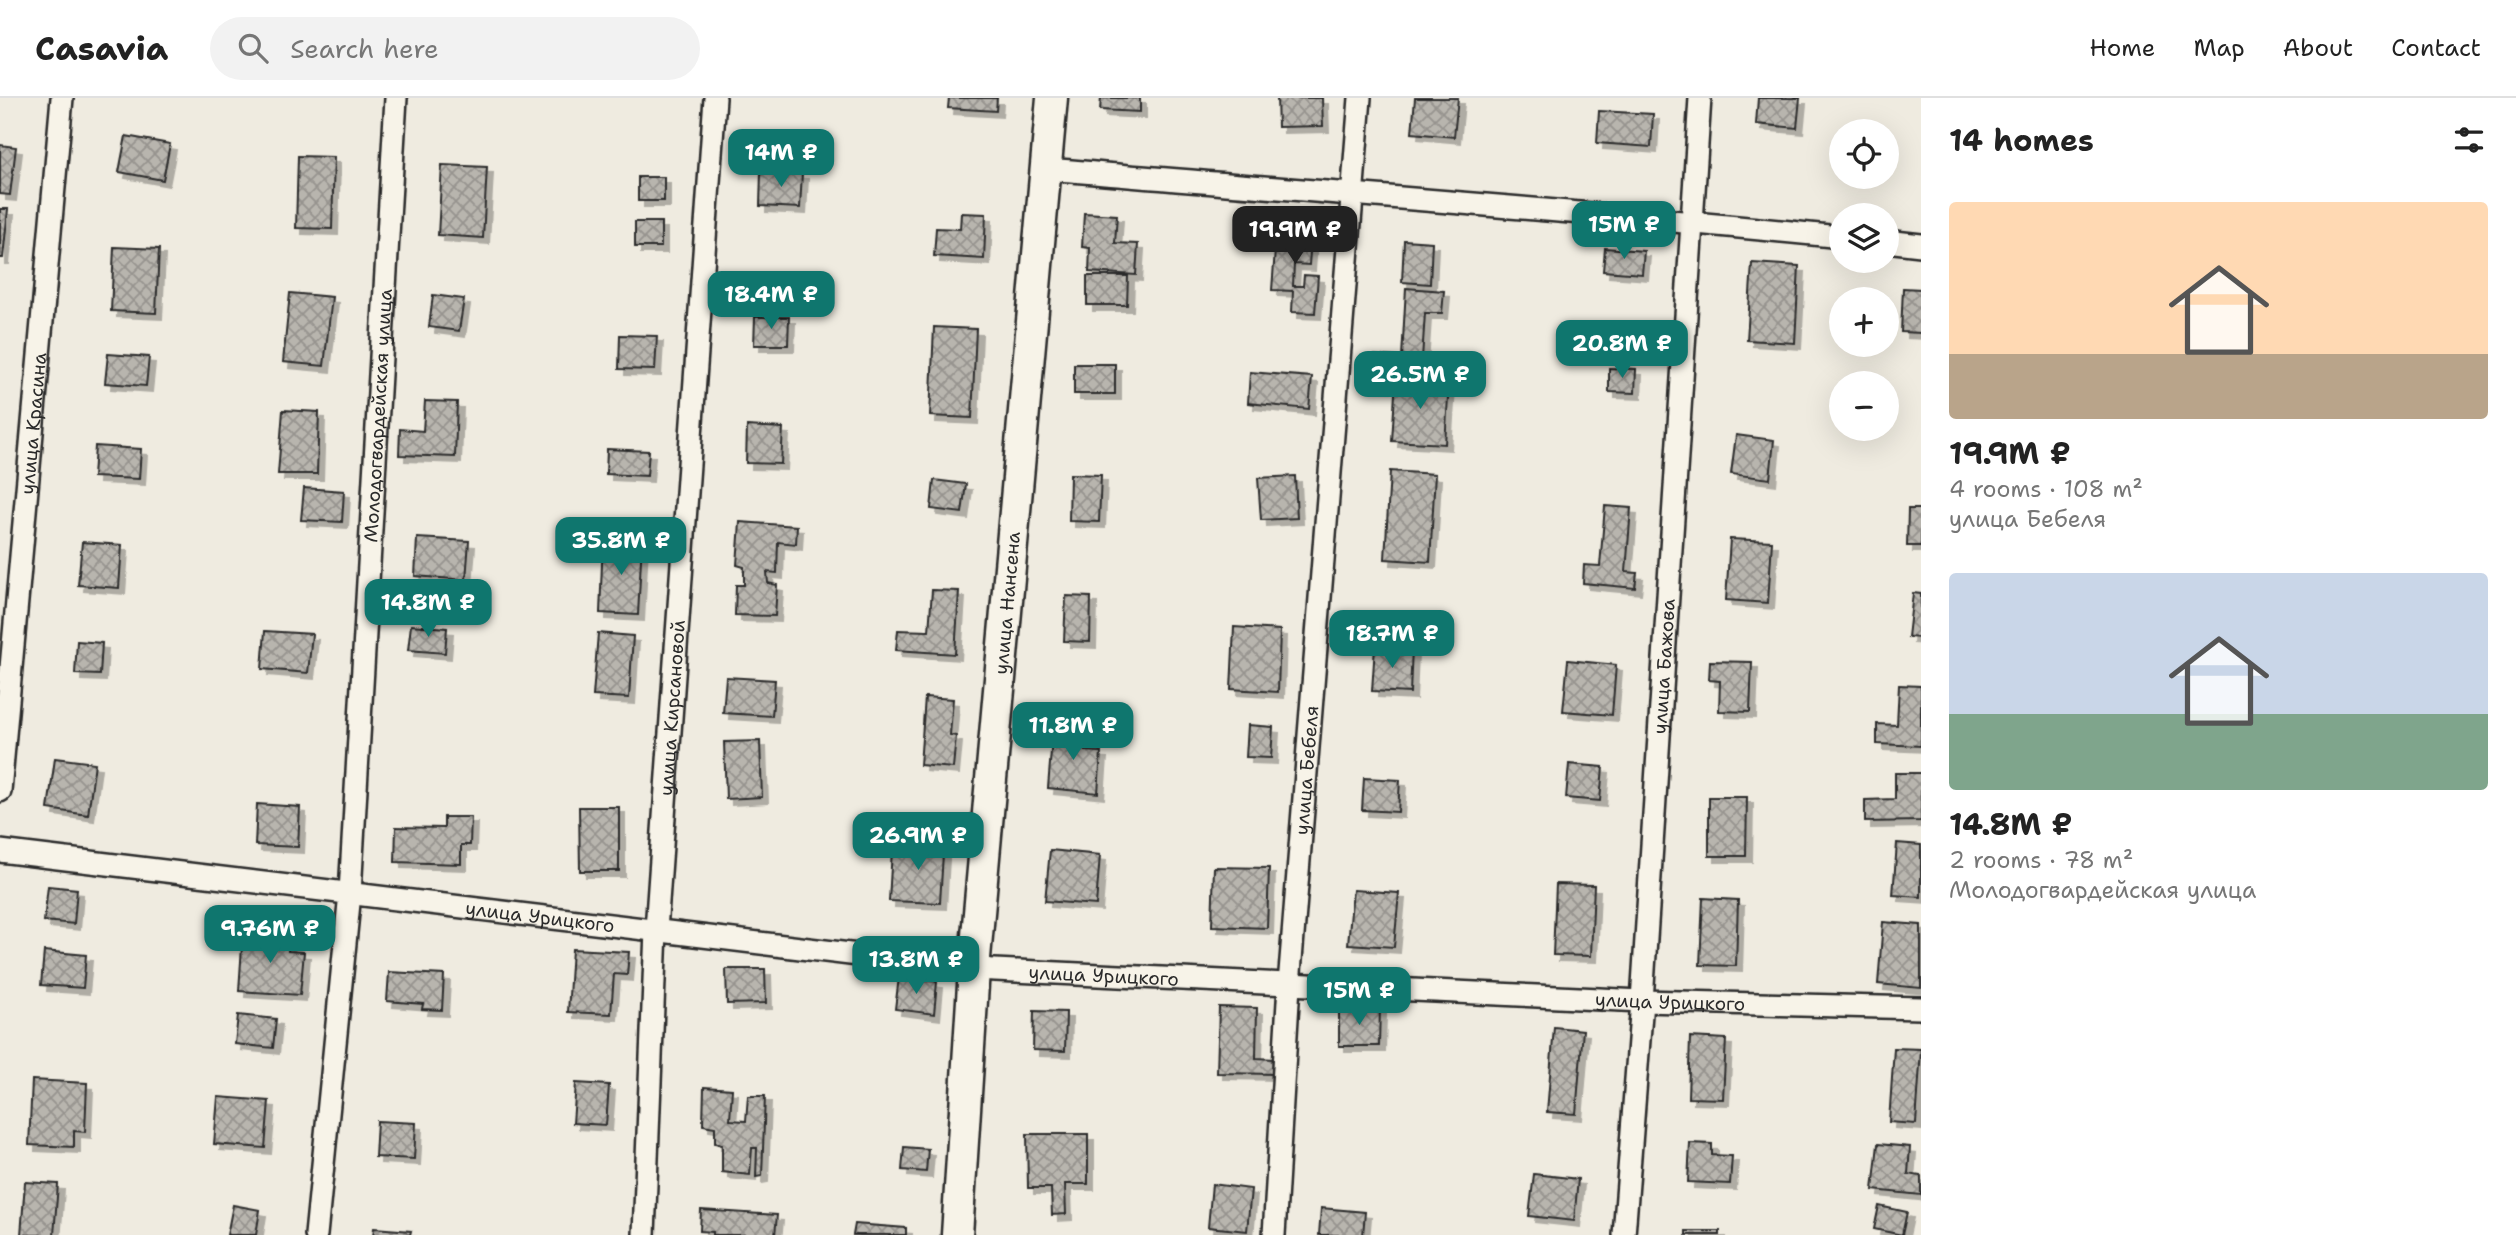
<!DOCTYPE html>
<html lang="en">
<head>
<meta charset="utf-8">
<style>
  :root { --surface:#fff; --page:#f2f2f2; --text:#222; --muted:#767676; --line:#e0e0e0; --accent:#0f766e }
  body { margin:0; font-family:"Shantell Sans",sans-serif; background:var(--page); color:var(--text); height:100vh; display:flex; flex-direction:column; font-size:26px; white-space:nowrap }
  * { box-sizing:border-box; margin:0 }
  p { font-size:23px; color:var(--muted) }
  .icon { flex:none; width:38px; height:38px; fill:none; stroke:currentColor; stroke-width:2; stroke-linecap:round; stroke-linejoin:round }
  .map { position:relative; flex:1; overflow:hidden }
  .details { display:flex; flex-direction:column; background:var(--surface); width:595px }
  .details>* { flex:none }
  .tools { position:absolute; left:1829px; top:21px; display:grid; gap:14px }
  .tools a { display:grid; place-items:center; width:70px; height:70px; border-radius:50%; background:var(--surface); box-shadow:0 7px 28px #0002; font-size:35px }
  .price { position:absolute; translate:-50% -60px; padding:0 16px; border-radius:14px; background:var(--accent); color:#fff; font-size:23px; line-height:46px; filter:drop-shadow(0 2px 4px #0008) }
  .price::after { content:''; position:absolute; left:50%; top:42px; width:21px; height:16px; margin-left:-10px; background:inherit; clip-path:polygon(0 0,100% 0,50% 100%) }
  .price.selected { background:#222; color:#fff }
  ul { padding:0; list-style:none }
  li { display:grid; align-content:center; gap:14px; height:371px; padding:0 28px }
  li span { display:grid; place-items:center; height:217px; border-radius:7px; color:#555 }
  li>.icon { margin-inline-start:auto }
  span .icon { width:126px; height:126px; fill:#fffc; stroke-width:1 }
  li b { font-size:30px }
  h2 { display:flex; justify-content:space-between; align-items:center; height:84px; padding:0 28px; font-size:30px }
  header { display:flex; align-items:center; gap:42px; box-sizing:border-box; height:98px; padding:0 35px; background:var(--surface); border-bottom:2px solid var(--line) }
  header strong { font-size:33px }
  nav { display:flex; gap:38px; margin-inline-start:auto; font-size:24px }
  .search { width:490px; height:63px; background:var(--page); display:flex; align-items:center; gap:18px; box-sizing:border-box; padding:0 24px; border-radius:38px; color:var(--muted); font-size:26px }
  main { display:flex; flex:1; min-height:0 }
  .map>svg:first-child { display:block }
  .building { fill:url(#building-cross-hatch); stroke:#2b2b2b; stroke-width:2; filter:url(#shadow) }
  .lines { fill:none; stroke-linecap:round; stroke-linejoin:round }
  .minor-casing { stroke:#2b2b2b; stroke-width:26 }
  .secondary-casing { stroke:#2b2b2b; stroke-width:35 }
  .minor { stroke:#f7f3e8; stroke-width:21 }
  .secondary { stroke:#f7f3e8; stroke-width:30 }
  .labels { text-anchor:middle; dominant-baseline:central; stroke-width:6; stroke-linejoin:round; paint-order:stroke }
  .street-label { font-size:19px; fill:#2b2b2b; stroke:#f7f3e8 }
</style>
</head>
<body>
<header>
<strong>Casavia</strong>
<div class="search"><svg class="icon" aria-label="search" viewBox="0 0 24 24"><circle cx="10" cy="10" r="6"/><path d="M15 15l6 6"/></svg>Search here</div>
<nav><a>Home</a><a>Map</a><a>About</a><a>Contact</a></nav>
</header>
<main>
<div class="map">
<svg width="1921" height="1137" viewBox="0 0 1921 1137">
  <defs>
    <pattern id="building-cross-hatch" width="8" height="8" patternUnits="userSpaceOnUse" patternTransform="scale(1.75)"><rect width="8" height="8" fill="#b8b5ae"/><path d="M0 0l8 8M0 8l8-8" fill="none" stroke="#96938e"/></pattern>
    <filter id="shadow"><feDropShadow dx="6" dy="6" stdDeviation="0" flood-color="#0004"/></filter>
  </defs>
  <rect width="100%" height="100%" fill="#efebe0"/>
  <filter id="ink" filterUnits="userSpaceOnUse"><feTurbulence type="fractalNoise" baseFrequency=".0143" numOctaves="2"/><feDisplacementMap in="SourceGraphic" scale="14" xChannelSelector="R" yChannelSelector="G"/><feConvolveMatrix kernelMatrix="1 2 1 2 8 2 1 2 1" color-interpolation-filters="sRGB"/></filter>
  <g filter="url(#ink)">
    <g class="building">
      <polygon points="949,0 997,0 996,13 948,10"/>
      <polygon points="1101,0 1140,0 1140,14 1100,12"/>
      <polygon points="1277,0 1322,0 1323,28 1278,29"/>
      <polygon points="1415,0 1458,0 1454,39 1412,35"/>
      <polygon points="1758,0 1800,0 1797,30 1756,26"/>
      <polygon points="1599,13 1653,16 1651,49 1597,45"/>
      <polygon points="126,38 170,46 163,82 119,74"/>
      <polygon points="0,47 16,49 10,97 0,96"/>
      <polygon points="298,58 334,59 332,131 296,130"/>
      <polygon points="442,67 487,69 483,140 438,137"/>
      <polygon points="761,73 802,75 800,110 760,108"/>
      <rect x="638" y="79" width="26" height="24"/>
      <polygon points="0,111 8,111 3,160 0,160"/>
      <polygon points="961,115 986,116 984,161 934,158 936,130 960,131"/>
      <polygon points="1084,115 1117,117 1115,145 1138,146 1136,177 1089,174 1090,150 1082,149"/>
      <rect x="635" y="124" width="26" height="25"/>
      <polygon points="1277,125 1312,128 1309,167 1294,166 1293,188 1303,188 1304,177 1318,178 1315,215 1292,214 1293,193 1272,192"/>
      <polygon points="1404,142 1432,144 1430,186 1402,184"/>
      <polygon points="114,149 159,151 156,215 111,213"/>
      <polygon points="1605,150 1644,153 1642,176 1603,173"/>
      <polygon points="1752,165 1799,168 1795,245 1747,242"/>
      <polygon points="1087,178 1128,178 1127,207 1087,207"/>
      <polygon points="1406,190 1444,193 1442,215 1425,215 1422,261 1402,259"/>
      <polygon points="1903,190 1921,191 1921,235 1901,234"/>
      <polygon points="290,195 332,199 324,268 283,264"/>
      <polygon points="433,197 464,201 459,233 429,229"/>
      <polygon points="755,219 789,219 788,247 754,247"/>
      <polygon points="934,229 976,231 972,320 930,318"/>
      <polygon points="620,237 657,238 655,272 619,271"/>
      <polygon points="108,256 149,259 146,288 105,285"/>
      <polygon points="1369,257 1397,259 1394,288 1367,287"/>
      <rect x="1074" y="266" width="41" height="30"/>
      <polygon points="1609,270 1636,271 1635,295 1609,294"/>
      <polygon points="1250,274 1312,279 1309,311 1248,305"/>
      <polygon points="1396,280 1449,284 1445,346 1392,343"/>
      <polygon points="425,303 457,304 455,359 399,357 400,331 423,333"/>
      <polygon points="283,312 319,314 317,376 278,376"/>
      <polygon points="747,328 783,330 781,366 746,365"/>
      <polygon points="1736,337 1774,342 1770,381 1731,376"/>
      <polygon points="95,348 141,351 139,381 93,379"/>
      <polygon points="607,351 649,353 647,378 606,376"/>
      <polygon points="1390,373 1435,376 1430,464 1385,461"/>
      <polygon points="1070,376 1101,377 1099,424 1069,423"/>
      <polygon points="1295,378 1297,420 1261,422 1258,380"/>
      <polygon points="934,382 966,386 962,415 931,411"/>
      <polygon points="304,390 344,393 342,424 301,422"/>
      <polygon points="1605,408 1631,410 1626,474 1637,475 1635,490 1583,485 1584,467 1600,468"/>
      <polygon points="1908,411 1921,411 1921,448 1907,448"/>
      <polygon points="740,424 797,428 796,446 778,444 777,475 767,474 768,485 777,487 775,518 735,517 736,487 744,487 744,469 737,467"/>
      <polygon points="417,440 469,443 466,482 415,478"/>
      <polygon points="603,441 642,443 638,517 600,515"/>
      <polygon points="1730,441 1772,443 1768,505 1726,502"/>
      <polygon points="82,444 122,447 119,490 78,487"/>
      <polygon points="932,492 959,493 955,556 896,552 898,532 929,533"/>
      <polygon points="1913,495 1921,496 1921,540 1908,539"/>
      <polygon points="1066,498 1091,499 1090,544 1064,543"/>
      <polygon points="411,527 447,530 445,555 408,552"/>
      <polygon points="1234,529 1280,532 1278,594 1231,591"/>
      <polygon points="265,533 312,536 308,575 262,571"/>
      <polygon points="598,535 633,538 629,600 593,598"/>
      <polygon points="77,543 102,545 100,577 75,576"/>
      <polygon points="1375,548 1412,550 1410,595 1372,593"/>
      <polygon points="1568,562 1616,567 1612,617 1563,613"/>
      <polygon points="1710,563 1752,564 1750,614 1719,613 1720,583 1709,582"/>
      <polygon points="726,579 775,582 772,618 723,615"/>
      <polygon points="1899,587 1921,588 1921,648 1877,646 1877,626 1897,627"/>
      <polygon points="925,599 953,601 950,637 956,638 953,670 920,667"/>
      <polygon points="1248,627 1273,629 1271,660 1246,659"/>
      <polygon points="1053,628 1087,632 1085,653 1101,654 1098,695 1048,690"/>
      <polygon points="760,643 762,699 726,701 724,644"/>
      <polygon points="55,660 95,665 88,717 48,711"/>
      <polygon points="1569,666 1603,669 1600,703 1566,700"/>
      <polygon points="1895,675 1921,675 1921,723 1865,724 1865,702 1895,701"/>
      <polygon points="1364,680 1400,682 1398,714 1362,712"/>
      <polygon points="1709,699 1747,699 1746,758 1709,758"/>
      <polygon points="257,706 300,709 298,749 255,747"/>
      <polygon points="579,709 619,709 619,773 580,773"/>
      <polygon points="444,719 471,719 470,747 461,747 461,766 395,764 396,729 444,730"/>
      <polygon points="918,738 944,739 940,805 889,803 892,751 918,753"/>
      <polygon points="1897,745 1921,747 1921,799 1893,797"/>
      <polygon points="1050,752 1100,757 1096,807 1045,803"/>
      <polygon points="1214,769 1269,770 1267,830 1212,828"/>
      <polygon points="1556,786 1594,787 1591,858 1553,857"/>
      <polygon points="48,788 77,791 74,826 44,823"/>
      <polygon points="1353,792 1399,795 1394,849 1348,846"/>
      <polygon points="1703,800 1738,802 1736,868 1700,867"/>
      <polygon points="1883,824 1921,827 1921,890 1878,886"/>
      <polygon points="243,833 289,837 288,853 304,854 300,897 239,893"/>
      <polygon points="572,851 629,854 627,877 614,876 611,916 568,914"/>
      <polygon points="44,853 86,857 83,890 41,887"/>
      <polygon points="726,871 765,871 766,905 727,906"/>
      <polygon points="389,874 444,877 442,912 422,911 423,906 387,903"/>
      <polygon points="899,879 937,884 934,916 895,911"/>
      <polygon points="1219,909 1257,910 1256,960 1275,961 1275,976 1217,975"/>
      <polygon points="1339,909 1380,910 1379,948 1339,948"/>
      <polygon points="1034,913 1066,914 1065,953 1033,952"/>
      <polygon points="238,917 276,921 273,950 235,946"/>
      <polygon points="1554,929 1583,932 1576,1016 1547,1014"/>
      <polygon points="1690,939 1726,941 1723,1001 1688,1000"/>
      <polygon points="1894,950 1921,951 1916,1026 1889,1024"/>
      <polygon points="32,982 87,985 85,1034 74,1033 74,1049 29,1047"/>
      <polygon points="576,985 609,987 606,1027 573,1025"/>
      <polygon points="704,989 732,991 730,1022 746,1023 748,998 765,998 762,1078 756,1079 757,1050 752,1050 750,1077 722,1074 722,1047 715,1045 715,1029 703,1027"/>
      <polygon points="218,999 269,1003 265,1050 214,1046"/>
      <polygon points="377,1023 416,1025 414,1061 375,1059"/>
      <polygon points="1027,1036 1088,1036 1088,1086 1065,1086 1066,1116 1052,1117 1051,1090 1028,1090"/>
      <polygon points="1690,1045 1712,1046 1712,1057 1732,1058 1730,1086 1688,1084"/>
      <polygon points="1878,1046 1910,1049 1908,1076 1921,1078 1921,1097 1873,1092"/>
      <polygon points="904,1049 928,1051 926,1074 902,1072"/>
      <polygon points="1534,1076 1578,1081 1574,1123 1529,1118"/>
      <polygon points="25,1084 58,1086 54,1137 21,1137"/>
      <polygon points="1212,1086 1251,1091 1247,1133 1208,1129"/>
      <polygon points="233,1107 260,1112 256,1137 227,1137"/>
      <polygon points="1879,1108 1907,1114 1902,1137 1874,1131"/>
      <polygon points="1321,1110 1365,1114 1363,1137 1319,1137"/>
      <polygon points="701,1112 777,1117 775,1137 713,1137 713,1134 700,1133"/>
      <polygon points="855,1126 906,1130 906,1137 853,1137"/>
      <polygon points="374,1130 411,1133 410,1137 373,1137"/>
      <rect x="1686" y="1133" width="34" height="4"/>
    </g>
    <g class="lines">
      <defs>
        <g id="minor">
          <path d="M 1047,71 C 1312,94 1577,112 1841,139"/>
          <polyline points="1886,143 1921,147"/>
          <path id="s1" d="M 0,693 L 62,0"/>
          <path id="s2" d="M 0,753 L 974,871 L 1642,903 L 1921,910"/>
          <path id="s3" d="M 316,1137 L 350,795 L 396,0"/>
          <path id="s4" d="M 644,1137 L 656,832 L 715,0"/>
          <path id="s5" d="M 1274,1137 L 1289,887 L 1360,0"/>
          <path id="s6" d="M 1624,1137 L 1642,903 L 1700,0"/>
        </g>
        <g id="secondary">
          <path id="s7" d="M 957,1137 L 974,871 L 1052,0"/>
        </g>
      </defs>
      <use href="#minor" class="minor-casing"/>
      <use href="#secondary" class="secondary-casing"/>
      <use href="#minor" class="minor"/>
      <use href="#secondary" class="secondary"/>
    </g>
  </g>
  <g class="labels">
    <g class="street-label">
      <text stroke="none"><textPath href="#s3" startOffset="822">Молодогвардейская улица</textPath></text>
      <text stroke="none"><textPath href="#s1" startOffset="369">улица Красина</textPath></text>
      <text stroke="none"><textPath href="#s7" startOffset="634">улица Нансена</textPath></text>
      <text stroke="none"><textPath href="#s6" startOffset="570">улица Бажова</textPath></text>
      <text stroke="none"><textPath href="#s4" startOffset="528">улица Кирсановой</textPath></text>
      <text stroke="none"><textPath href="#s5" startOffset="466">улица Бебеля</textPath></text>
      <text stroke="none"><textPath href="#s2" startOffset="544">улица Урицкого</textPath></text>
      <text stroke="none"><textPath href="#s2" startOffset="1111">улица Урицкого</textPath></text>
      <text stroke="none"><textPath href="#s2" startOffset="1678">улица Урицкого</textPath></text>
    </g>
  </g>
</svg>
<div class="tools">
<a><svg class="icon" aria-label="locate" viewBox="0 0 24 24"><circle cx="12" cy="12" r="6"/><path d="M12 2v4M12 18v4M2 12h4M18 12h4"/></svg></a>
<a><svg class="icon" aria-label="layers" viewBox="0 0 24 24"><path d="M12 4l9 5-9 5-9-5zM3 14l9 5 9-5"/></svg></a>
<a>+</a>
<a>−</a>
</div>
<b class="price" style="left:781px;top:91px">14M ₽</b>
<b class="price" style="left:1624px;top:163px">15M ₽</b>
<b class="price selected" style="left:1295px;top:168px">19.9M ₽</b>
<b class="price" style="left:771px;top:233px">18.4M ₽</b>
<b class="price" style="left:1622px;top:282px">20.8M ₽</b>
<b class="price" style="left:1420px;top:313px">26.5M ₽</b>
<b class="price" style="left:621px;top:479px">35.8M ₽</b>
<b class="price" style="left:428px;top:541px">14.8M ₽</b>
<b class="price" style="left:1392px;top:572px">18.7M ₽</b>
<b class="price" style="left:1073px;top:664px">11.8M ₽</b>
<b class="price" style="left:918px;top:774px">26.9M ₽</b>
<b class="price" style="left:270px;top:867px">9.76M ₽</b>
<b class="price" style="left:916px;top:898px">13.8M ₽</b>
<b class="price" style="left:1359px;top:929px">15M ₽</b>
</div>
<section class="details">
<h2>14 homes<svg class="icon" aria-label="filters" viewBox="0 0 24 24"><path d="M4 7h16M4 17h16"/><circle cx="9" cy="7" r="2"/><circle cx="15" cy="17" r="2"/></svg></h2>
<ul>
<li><span style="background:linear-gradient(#ffd9b3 70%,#b9a48a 0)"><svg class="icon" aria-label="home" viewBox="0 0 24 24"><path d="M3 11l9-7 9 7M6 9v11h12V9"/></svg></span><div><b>19.9M ₽</b><p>4 rooms · 108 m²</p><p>улица Бебеля</p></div></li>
<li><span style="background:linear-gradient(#c9d6e8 65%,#7fa58c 0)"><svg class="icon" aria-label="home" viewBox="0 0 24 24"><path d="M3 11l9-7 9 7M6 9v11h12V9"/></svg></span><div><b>14.8M ₽</b><p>2 rooms · 78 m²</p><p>Молодогвардейская улица</p></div></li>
</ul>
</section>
</main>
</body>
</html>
